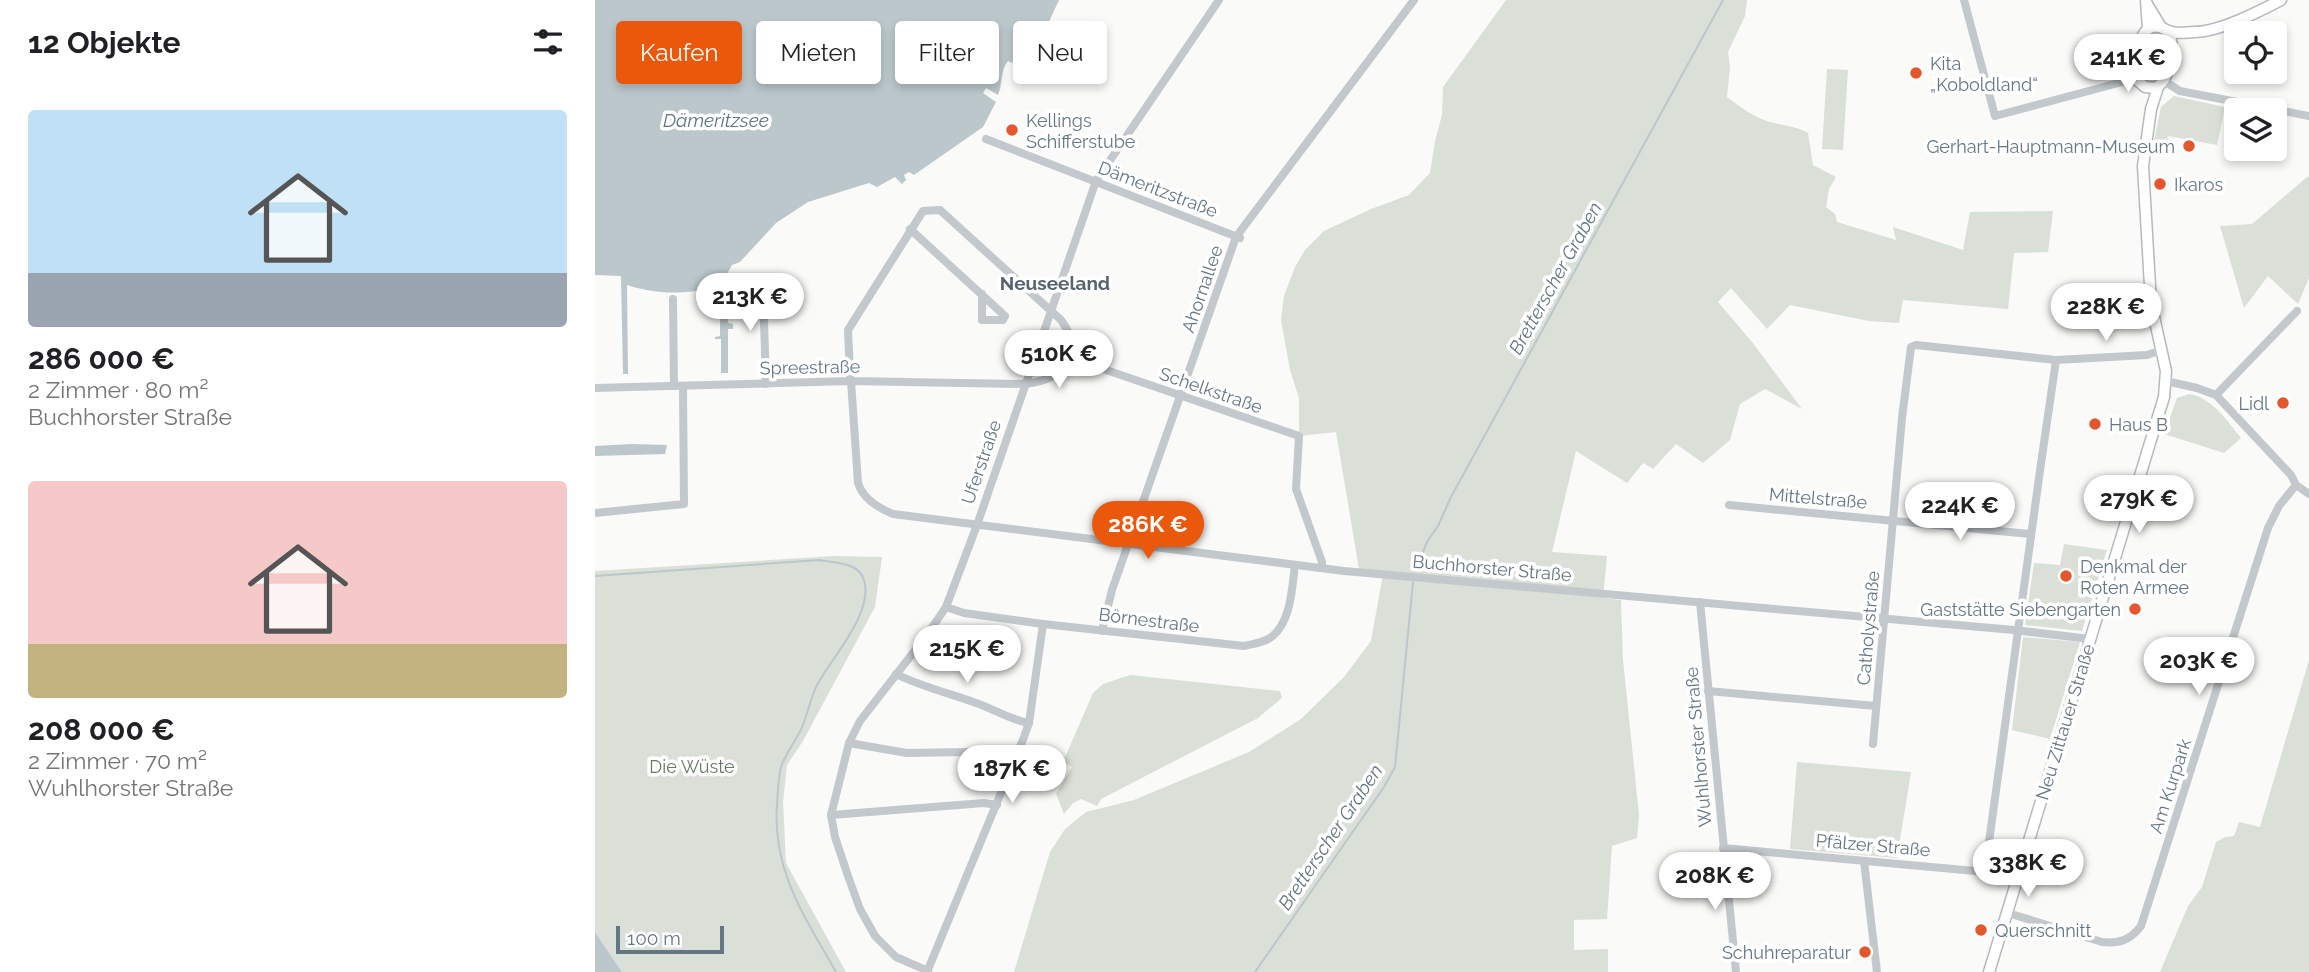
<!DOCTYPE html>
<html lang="de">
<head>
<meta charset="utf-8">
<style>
  :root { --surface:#fff; --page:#f6f6f6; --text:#202124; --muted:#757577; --accent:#ea580c }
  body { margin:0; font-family:Raleway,sans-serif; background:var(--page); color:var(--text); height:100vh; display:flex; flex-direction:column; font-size:26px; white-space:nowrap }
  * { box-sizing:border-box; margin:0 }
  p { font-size:23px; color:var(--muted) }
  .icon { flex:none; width:38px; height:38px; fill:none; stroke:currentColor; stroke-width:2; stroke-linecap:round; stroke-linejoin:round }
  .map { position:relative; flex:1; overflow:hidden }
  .side { display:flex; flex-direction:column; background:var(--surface); width:595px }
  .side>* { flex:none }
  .hud { position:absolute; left:21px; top:21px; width:665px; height:63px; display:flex; gap:14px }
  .controls { position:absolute; left:1629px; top:21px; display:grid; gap:14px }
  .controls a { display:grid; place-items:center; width:63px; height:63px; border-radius:7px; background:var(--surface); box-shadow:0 4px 10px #0003; font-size:35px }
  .scale { position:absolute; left:21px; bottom:18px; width:108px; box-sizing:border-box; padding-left:7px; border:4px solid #657683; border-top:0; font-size:19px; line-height:24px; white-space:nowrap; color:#657683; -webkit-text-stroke:5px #fff; paint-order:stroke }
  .price { position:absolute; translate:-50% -60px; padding:0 16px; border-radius:24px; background:#fff; color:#222; font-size:23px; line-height:46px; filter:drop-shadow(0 2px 4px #0008) }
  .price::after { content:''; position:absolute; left:50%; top:42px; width:21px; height:16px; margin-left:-10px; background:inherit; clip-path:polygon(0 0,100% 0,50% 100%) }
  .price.current { background:var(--accent); color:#fff }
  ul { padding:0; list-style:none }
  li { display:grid; align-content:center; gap:14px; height:371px; padding:0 28px }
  li span { display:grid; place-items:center; height:217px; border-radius:7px; color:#555 }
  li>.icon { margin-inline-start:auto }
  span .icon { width:126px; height:126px; fill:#fffc; stroke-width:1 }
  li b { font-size:30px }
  h2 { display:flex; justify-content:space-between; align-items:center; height:84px; padding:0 28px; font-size:30px }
  .chip { padding:0 24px; border-radius:7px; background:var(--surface); box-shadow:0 4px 10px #0003; font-size:24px; line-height:63px }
  .chip.current { background:var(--accent); color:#fff }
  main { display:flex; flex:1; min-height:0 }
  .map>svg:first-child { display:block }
  .green { fill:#dadfd7 }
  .water { fill:#bbc7cb }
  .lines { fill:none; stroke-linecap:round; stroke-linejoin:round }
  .stream { stroke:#bbc7cb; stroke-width:2 }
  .major-casing { stroke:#b5babe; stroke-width:13 }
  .minor { stroke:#c3c8cc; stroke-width:8 }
  .major { stroke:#fff; stroke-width:10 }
  .poi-dot { fill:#e4572e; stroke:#fff; stroke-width:2.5 }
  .labels { text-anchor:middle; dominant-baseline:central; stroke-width:7; stroke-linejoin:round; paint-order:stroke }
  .poi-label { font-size:18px; fill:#657683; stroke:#fff; text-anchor:start }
  .street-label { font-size:18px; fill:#657683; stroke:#fff }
  .park-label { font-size:18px; fill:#687a64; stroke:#fff }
  .water-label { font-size:19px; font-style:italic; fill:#60757c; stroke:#fff }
  .neighbourhood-label { font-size:19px; font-weight:bold; fill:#57646e; stroke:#fff }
</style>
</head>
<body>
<main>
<section class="side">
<h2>12 Objekte<svg class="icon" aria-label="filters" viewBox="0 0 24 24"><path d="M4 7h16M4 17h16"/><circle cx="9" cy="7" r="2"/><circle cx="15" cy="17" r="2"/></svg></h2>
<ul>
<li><span style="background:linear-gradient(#bfe0f5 75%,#9aa5b1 0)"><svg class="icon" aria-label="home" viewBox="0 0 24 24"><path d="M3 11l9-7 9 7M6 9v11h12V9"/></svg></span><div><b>286 000 €</b><p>2 Zimmer · 80 m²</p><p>Buchhorster Straße</p></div></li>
<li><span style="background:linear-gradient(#f6c9c9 75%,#c2b280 0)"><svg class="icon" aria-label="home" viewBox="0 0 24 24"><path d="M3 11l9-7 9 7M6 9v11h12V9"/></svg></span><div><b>208 000 €</b><p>2 Zimmer · 70 m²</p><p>Wuhlhorster Straße</p></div></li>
</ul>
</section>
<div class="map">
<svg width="1714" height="972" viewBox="0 0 1714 972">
  <rect width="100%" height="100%" fill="#fafaf8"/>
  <g class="green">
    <path d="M 911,0 L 1152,0 L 1150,16 L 1133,52 L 1135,67 L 1132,97 C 1145,107 1159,117 1175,122 C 1188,126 1201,126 1213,133 L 1218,165 L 1241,177 L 1234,189 L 1231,207 L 1240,214 L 1242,222 L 1301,240 L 1298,227 L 1368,250 L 1375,212 L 1458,211 L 1453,252 L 1419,253 L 1413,309 L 1308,300 L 1304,323 L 1274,321 L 1195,305 L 1172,329 L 1136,288 L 1123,302 L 1157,342 L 1207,409 L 1170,389 L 1145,404 L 1135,440 L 1108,463 L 1081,444 L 1058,469 L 1048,463 L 1032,483 L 981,451 L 957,552 L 1012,556 L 1008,598 L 1026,600 L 1028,660 L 1044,815 L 1042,838 L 1017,846 L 1012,919 L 979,920 L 979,950 L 1013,949 L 1013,972 L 419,972 L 455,852 L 470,829 L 491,812 L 539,800 L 654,752 L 706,719 L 749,677 L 776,641 L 788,574 L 764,569 L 741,432 L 704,436 L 704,398 L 695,370 L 686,320 L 689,296 L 700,267 L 710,250 L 729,231 L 776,209 L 814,195 L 835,173 L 840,141 L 847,115 L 848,87 Z"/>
    <path d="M 1558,30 C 1583,29 1569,70 1562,82 L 1554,83 L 1547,78 C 1544,63 1548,42 1558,30 Z"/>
    <polygon points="1232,69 1253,70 1248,150 1227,149"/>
    <polygon points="1579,96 1630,107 1622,145 1573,136 1570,148 1558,146 1566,107"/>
    <polygon points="1712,177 1714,177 1714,278 1703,304 1673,276 1649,308 1625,226 1657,224"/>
    <path d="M 1594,394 C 1618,398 1632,421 1646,438 L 1629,453 L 1569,434 L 1582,398 Z"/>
    <polygon points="1469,544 1512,550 1487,631 1430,625 1439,563 1465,565"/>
    <polygon points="239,556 287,557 280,607 208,741 192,765 188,802 191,863 251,972 27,972 0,932 0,571"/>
    <polygon points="1428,637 1485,642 1455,739 1417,730"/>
    <polygon points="1714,660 1714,972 1565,972 1593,906 1607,887 1621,842 1630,837 1639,836 1644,822 1665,827"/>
    <polygon points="535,675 685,691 687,698 663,718 506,799 502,806 486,799 478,803 469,814 461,794 477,767 468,762 498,693 508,684"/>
    <polygon points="1202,762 1316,772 1302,858 1195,849"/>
  </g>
  <g class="water">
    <path d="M 0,0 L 464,0 L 452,26 L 450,25 L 436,36 L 417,63 L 413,61 C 405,71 408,83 403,95 L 391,88 L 388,93 L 401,102 L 388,127 L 319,175 L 314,172 L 309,175 L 311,180 L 307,184 L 300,177 L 282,187 L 274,183 L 213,202 L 181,223 L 145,262 L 137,265 L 129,279 L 133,323 L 138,324 L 138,329 L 133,329 L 133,373 L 126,373 L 126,339 L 120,339 L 120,337 L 125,336 L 125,293 L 123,288 C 88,293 67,296 32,285 L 33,374 L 28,374 L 26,276 L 0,275 Z"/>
    <polygon points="37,444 72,445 70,454 0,456 0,446"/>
    <polygon points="0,932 27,972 0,972"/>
  </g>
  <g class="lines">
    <g class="stream">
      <polyline points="820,571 833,540 843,526 856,497 1128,0"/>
      <path d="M 0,576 L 224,560 C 239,563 264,562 269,580 C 279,613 237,657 222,685 C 216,697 213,712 208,725 C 202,740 191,752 186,767 C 183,779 183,793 182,804 C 177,871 210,917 241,972"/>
      <polyline points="660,972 789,787 800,767 818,582"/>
    </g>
    <defs>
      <g id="major">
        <polyline points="1551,0 1553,29"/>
        <polyline points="1552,4 1566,27"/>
        <path d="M 1573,31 C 1581,46 1575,79 1561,88 L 1550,87 L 1543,81 C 1538,68 1542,32 1557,27 C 1566,24 1569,31 1577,32 C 1583,34 1593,32 1599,32 C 1624,32 1663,12 1686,0"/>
        <polyline points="1394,972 1569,397 1571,371 1556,303 1548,166 1556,109 1563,87"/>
      </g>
    </defs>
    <use href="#major" class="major-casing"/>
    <g class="minor">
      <polyline points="1369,0 1400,116 1542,78"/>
      <polyline points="1569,81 1585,91 1714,116"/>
      <polyline points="391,139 645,238"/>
      <polyline points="315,229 410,316 408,320 387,320 387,294"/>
      <polyline points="143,280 165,285 168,289 171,384"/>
      <polyline points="78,299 79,386"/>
      <polyline points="479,359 704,436 701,489 727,562 727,568"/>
      <polyline points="1571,381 1602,388 1621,395 1696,475 1701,485 1714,494"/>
      <path d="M 0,388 L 256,381 L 430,384 C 450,382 466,375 479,359 C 479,344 475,332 466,320 L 345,210 L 328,211 L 253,330 L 255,375 L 256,381 L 263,483 C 268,499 283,508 298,514 L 749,571 L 1419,630 L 1495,639"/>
      <polyline points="1621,395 1702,311"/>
      <polyline points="1134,505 1435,534"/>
      <polyline points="0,513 89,504 88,386"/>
      <polyline points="1105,602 1141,972"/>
      <path d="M 351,607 L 369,613 L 448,624 L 649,646 C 658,644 667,643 675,638 C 696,624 697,588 700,565"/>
      <polyline points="507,631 517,590 641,237 819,0"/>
      <path d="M 301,674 C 327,687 354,693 381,703 C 399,709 415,720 434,723"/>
      <polyline points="1113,691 1281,706"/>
      <polyline points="254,743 312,753 373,752 417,765"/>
      <polyline points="1278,744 1307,418 1316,347 1321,345 1461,360 1552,355 1567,350"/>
      <polyline points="236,815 389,803 402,805"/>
      <polyline points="1128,848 1424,875"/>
      <polyline points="1269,861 1282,972"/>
      <path d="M 1390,871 C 1413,700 1436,530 1461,360"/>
      <path d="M 1413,913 L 1507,942 C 1525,944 1535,940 1546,926 L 1673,528 L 1684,506 L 1701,485"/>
      <polyline points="333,971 301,957 280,936 265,909 253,876 240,837 236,815 254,743 265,721 332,635 351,607 382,525 501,181 624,0"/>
      <polyline points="332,972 429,737 434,723 448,624"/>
    </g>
    <use href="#major" class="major"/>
  </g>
  <g class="poi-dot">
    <circle cx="1321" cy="73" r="7"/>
    <circle cx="417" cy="130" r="7"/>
    <circle cx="1594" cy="146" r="7"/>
    <circle cx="1565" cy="184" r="7"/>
    <circle cx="1688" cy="403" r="7"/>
    <circle cx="1500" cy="424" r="7"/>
    <circle cx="1471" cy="576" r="7"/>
    <circle cx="1540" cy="609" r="7"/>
    <circle cx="1386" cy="930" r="7"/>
    <circle cx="1270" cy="952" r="7"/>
  </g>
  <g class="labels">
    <g class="poi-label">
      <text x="1335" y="63">Kita<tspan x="1335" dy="21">„Koboldland“</tspan></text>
      <text x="431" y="120">Kellings<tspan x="431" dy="21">Schifferstube</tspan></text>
      <text x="1580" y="146" text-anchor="end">Gerhart-Hauptmann-Museum</text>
      <text x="1579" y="184">Ikaros</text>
      <text x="1674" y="403" text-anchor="end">Lidl</text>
      <text x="1514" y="424">Haus B</text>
      <text x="1485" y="566">Denkmal der<tspan x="1485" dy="21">Roten Armee</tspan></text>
      <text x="1526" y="609" text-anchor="end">Gaststätte Siebengarten</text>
      <text x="1400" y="930">Querschnitt</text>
      <text x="1256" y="952" text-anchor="end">Schuhreparatur</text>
    </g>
    <g class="street-label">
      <text transform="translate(563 189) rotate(21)">Dämeritzstraße</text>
      <text transform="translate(607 289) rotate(-71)">Ahornallee</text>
      <text transform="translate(215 367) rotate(-1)">Spreestraße</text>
      <text transform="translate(616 390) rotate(19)">Schelkstraße</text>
      <text transform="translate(386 462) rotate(-71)">Uferstraße</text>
      <text transform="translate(1223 498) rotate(5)">Mittelstraße</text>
      <text transform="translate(897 568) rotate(5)">Buchhorster Straße</text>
      <text transform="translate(554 620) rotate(7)">Börnestraße</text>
      <text transform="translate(1273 628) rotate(-85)">Catholystraße</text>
      <text transform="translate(1470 722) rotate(-73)">Neu Zittauer Straße</text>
      <text transform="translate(1103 747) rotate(-95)">Wuhlhorster Straße</text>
      <text transform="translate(1575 786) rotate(-72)">Am Kurpark</text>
      <text transform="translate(1278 845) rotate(5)">Pfälzer Straße</text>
    </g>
    <g class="park-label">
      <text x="97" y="766">Die Wüste</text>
    </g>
    <g class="water-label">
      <text x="121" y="120">Dämeritzsee</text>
      <text transform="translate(960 278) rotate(-61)">Bretterscher Graben</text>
      <text transform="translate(735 837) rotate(-56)">Bretterscher Graben</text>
    </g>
    <g class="neighbourhood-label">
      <text x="460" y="283">Neuseeland</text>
    </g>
  </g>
</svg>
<div class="controls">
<a><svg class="icon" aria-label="locate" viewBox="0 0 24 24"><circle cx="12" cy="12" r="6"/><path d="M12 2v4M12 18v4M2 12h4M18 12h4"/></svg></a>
<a><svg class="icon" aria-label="layers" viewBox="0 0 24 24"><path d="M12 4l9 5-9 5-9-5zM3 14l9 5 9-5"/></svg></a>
</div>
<div class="scale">100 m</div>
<b class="price" style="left:1533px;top:94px">241K €</b>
<b class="price" style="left:155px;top:333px">213K €</b>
<b class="price" style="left:1511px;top:343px">228K €</b>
<b class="price" style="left:464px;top:390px">510K €</b>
<b class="price" style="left:1544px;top:535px">279K €</b>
<b class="price" style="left:1365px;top:542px">224K €</b>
<b class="price current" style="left:553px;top:561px">286K €</b>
<b class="price" style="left:372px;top:685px">215K €</b>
<b class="price" style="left:1604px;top:697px">203K €</b>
<b class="price" style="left:417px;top:805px">187K €</b>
<b class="price" style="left:1433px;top:899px">338K €</b>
<b class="price" style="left:1120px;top:912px">208K €</b>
<div class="hud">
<a class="chip current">Kaufen</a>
<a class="chip">Mieten</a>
<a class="chip">Filter</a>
<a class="chip">Neu</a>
</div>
</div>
</main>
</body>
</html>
